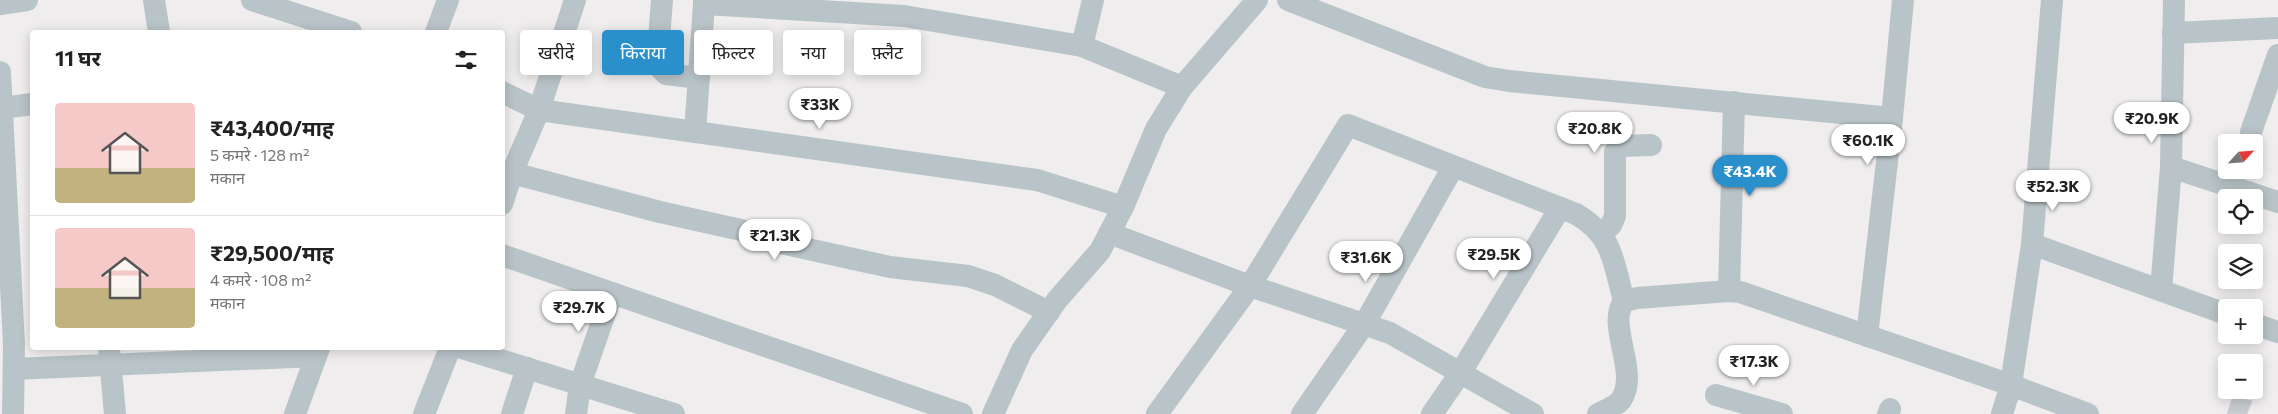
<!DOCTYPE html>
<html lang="hi">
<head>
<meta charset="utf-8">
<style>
  :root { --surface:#fff; --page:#f2f2f2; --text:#222; --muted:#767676; --line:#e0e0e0; --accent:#2a90cc }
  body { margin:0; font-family:Commissioner,"Noto Sans Devanagari",sans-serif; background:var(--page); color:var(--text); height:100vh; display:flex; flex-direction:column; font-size:19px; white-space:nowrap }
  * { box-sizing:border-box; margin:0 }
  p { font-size:16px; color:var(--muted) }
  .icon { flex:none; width:28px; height:28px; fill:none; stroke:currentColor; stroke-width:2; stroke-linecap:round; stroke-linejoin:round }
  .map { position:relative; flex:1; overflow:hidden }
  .side { position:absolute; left:30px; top:30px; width:475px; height:320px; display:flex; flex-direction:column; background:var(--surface); border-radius:5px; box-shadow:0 2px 12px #0003 }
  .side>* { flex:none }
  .banner { position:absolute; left:520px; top:30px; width:475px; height:45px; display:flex; gap:10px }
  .needle { width:32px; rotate:64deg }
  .controls { position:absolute; left:2218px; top:134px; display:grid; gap:10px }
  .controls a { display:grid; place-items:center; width:45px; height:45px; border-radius:5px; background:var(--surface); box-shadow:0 2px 12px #0003; font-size:25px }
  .price { position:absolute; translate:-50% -42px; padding:0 11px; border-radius:18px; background:#fff; color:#222; font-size:16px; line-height:32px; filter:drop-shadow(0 1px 2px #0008) }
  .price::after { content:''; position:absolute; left:50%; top:30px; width:15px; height:11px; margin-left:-8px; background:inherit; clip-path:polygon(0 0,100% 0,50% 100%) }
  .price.current { background:var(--accent); color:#fff }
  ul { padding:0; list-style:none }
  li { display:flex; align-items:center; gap:15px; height:125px; padding:0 25px }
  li+li { border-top:1px solid var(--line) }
  li span { display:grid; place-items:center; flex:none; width:140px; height:100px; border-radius:5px; color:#555 }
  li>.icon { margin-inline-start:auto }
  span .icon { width:60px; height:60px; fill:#fffc; stroke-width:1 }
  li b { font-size:21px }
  h2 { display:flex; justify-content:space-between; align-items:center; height:60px; padding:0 25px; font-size:21px }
  .tag { padding:0 18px; border-radius:5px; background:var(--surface); box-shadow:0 2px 12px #0003; font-size:18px; line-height:45px }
  .tag.current { background:var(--accent); color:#fff }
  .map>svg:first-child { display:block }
  .building { fill:#c7cbce; stroke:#d1d4d8 }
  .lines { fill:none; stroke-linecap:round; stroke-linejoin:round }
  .minor { stroke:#b9c4c8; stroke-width:22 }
</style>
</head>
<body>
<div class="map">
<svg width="2278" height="414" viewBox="0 0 2278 414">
  <rect width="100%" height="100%" fill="#efeded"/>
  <polygon class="building" points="2233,396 2252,401 2247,414 2227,414"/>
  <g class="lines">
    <g class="minor">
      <polyline points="154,0 159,32"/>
      <polyline points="252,0 351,32"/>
      <polyline points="662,0 657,65 666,74 699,78"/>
      <polyline points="704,0 704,4 904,16 1082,46 1182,87"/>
      <polyline points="1288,0 1485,77 1509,81 1892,118"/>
      <polyline points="0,4 27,0"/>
      <polyline points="436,32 448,0"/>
      <polyline points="2173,33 2278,28"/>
      <polyline points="1082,46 1093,0"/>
      <polyline points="0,72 14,345 13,414"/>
      <polyline points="502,92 539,110 1037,180 1123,207"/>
      <polyline points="2,108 32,104"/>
      <polyline points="695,132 704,4"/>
      <polyline points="2251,132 2278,55"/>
      <polyline points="2171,167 2278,202"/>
      <polyline points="512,173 660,212 741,230 785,244 890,267 968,276 995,285 1049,312"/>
      <polyline points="502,204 512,173 539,110 575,0"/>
      <polyline points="1109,233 1250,286 1390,333 1533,414"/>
      <polyline points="1602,234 1611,225 1615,216 1615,152 1621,146 1651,145"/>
      <polyline points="2032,244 2226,314"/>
      <polyline points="502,255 962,414"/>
      <polyline points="2161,290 2171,167 2174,0"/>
      <polyline points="1729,291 1734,102"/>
      <polyline points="2254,324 2278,332"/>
      <polyline points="1867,336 1892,118 1903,0"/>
      <polyline points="109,348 115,414"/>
      <polyline points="462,348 674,414"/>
      <polyline points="14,369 316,356"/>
      <polyline points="1716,395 1782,414"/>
      <polyline points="295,414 319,348"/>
      <polyline points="424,414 450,348"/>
      <polyline points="512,414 527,368"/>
      <polyline points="576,414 580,385 612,293"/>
      <polyline points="993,414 1022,350 1057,300 1100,251 1123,207 1156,129 1182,87 1257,0"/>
      <path d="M 1157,414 L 1250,286 L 1348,125 L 1576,214 C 1614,236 1613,262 1624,301"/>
      <polyline points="1302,414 1365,323 1453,167"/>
      <polyline points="1432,414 1461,372 1560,208"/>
      <path d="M 1598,414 C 1606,410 1615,407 1621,400 C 1640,372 1606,326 1624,301 L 1637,298 L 1729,291 L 1740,292 L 2011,385 L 2088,414"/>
      <polyline points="1888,414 1890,409"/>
      <polyline points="2002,414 2011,385 2032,244 2052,0"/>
    </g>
  </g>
</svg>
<div class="controls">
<a><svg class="needle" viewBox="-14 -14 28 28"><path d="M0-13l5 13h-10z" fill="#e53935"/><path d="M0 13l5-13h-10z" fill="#767676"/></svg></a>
<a><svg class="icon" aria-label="locate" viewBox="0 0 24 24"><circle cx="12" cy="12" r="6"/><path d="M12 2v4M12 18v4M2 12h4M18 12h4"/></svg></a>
<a><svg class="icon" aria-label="layers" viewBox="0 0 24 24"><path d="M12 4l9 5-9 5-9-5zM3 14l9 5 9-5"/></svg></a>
<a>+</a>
<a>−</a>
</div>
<b class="price" style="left:820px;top:130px">₹33K</b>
<b class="price" style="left:2152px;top:144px">₹20.9K</b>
<b class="price" style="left:1595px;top:154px">₹20.8K</b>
<b class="price" style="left:1868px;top:166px">₹60.1K</b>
<b class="price current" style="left:1750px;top:197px">₹43.4K</b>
<b class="price" style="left:2053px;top:212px">₹52.3K</b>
<b class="price" style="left:775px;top:261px">₹21.3K</b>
<b class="price" style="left:1494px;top:280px">₹29.5K</b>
<b class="price" style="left:1366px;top:283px">₹31.6K</b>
<b class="price" style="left:579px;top:333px">₹29.7K</b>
<b class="price" style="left:1754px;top:387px">₹17.3K</b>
<div class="banner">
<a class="tag">खरीदें</a>
<a class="tag current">किराया</a>
<a class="tag">फ़िल्टर</a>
<a class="tag">नया</a>
<a class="tag">फ़्लैट</a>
</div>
<section class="side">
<h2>11 घर<svg class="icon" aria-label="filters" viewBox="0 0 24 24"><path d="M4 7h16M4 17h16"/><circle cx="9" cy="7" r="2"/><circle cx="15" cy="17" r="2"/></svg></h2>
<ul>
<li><span style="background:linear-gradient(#f6c9c9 65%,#c2b280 0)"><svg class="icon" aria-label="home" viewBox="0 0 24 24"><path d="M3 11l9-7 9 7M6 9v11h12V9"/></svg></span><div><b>₹43,400/माह</b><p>5 कमरे · 128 m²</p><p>मकान</p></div></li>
<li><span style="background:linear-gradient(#f6c9c9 60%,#c2b280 0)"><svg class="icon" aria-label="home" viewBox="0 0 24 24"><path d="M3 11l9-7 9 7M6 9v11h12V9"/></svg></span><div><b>₹29,500/माह</b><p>4 कमरे · 108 m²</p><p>मकान</p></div></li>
</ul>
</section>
</div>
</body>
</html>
